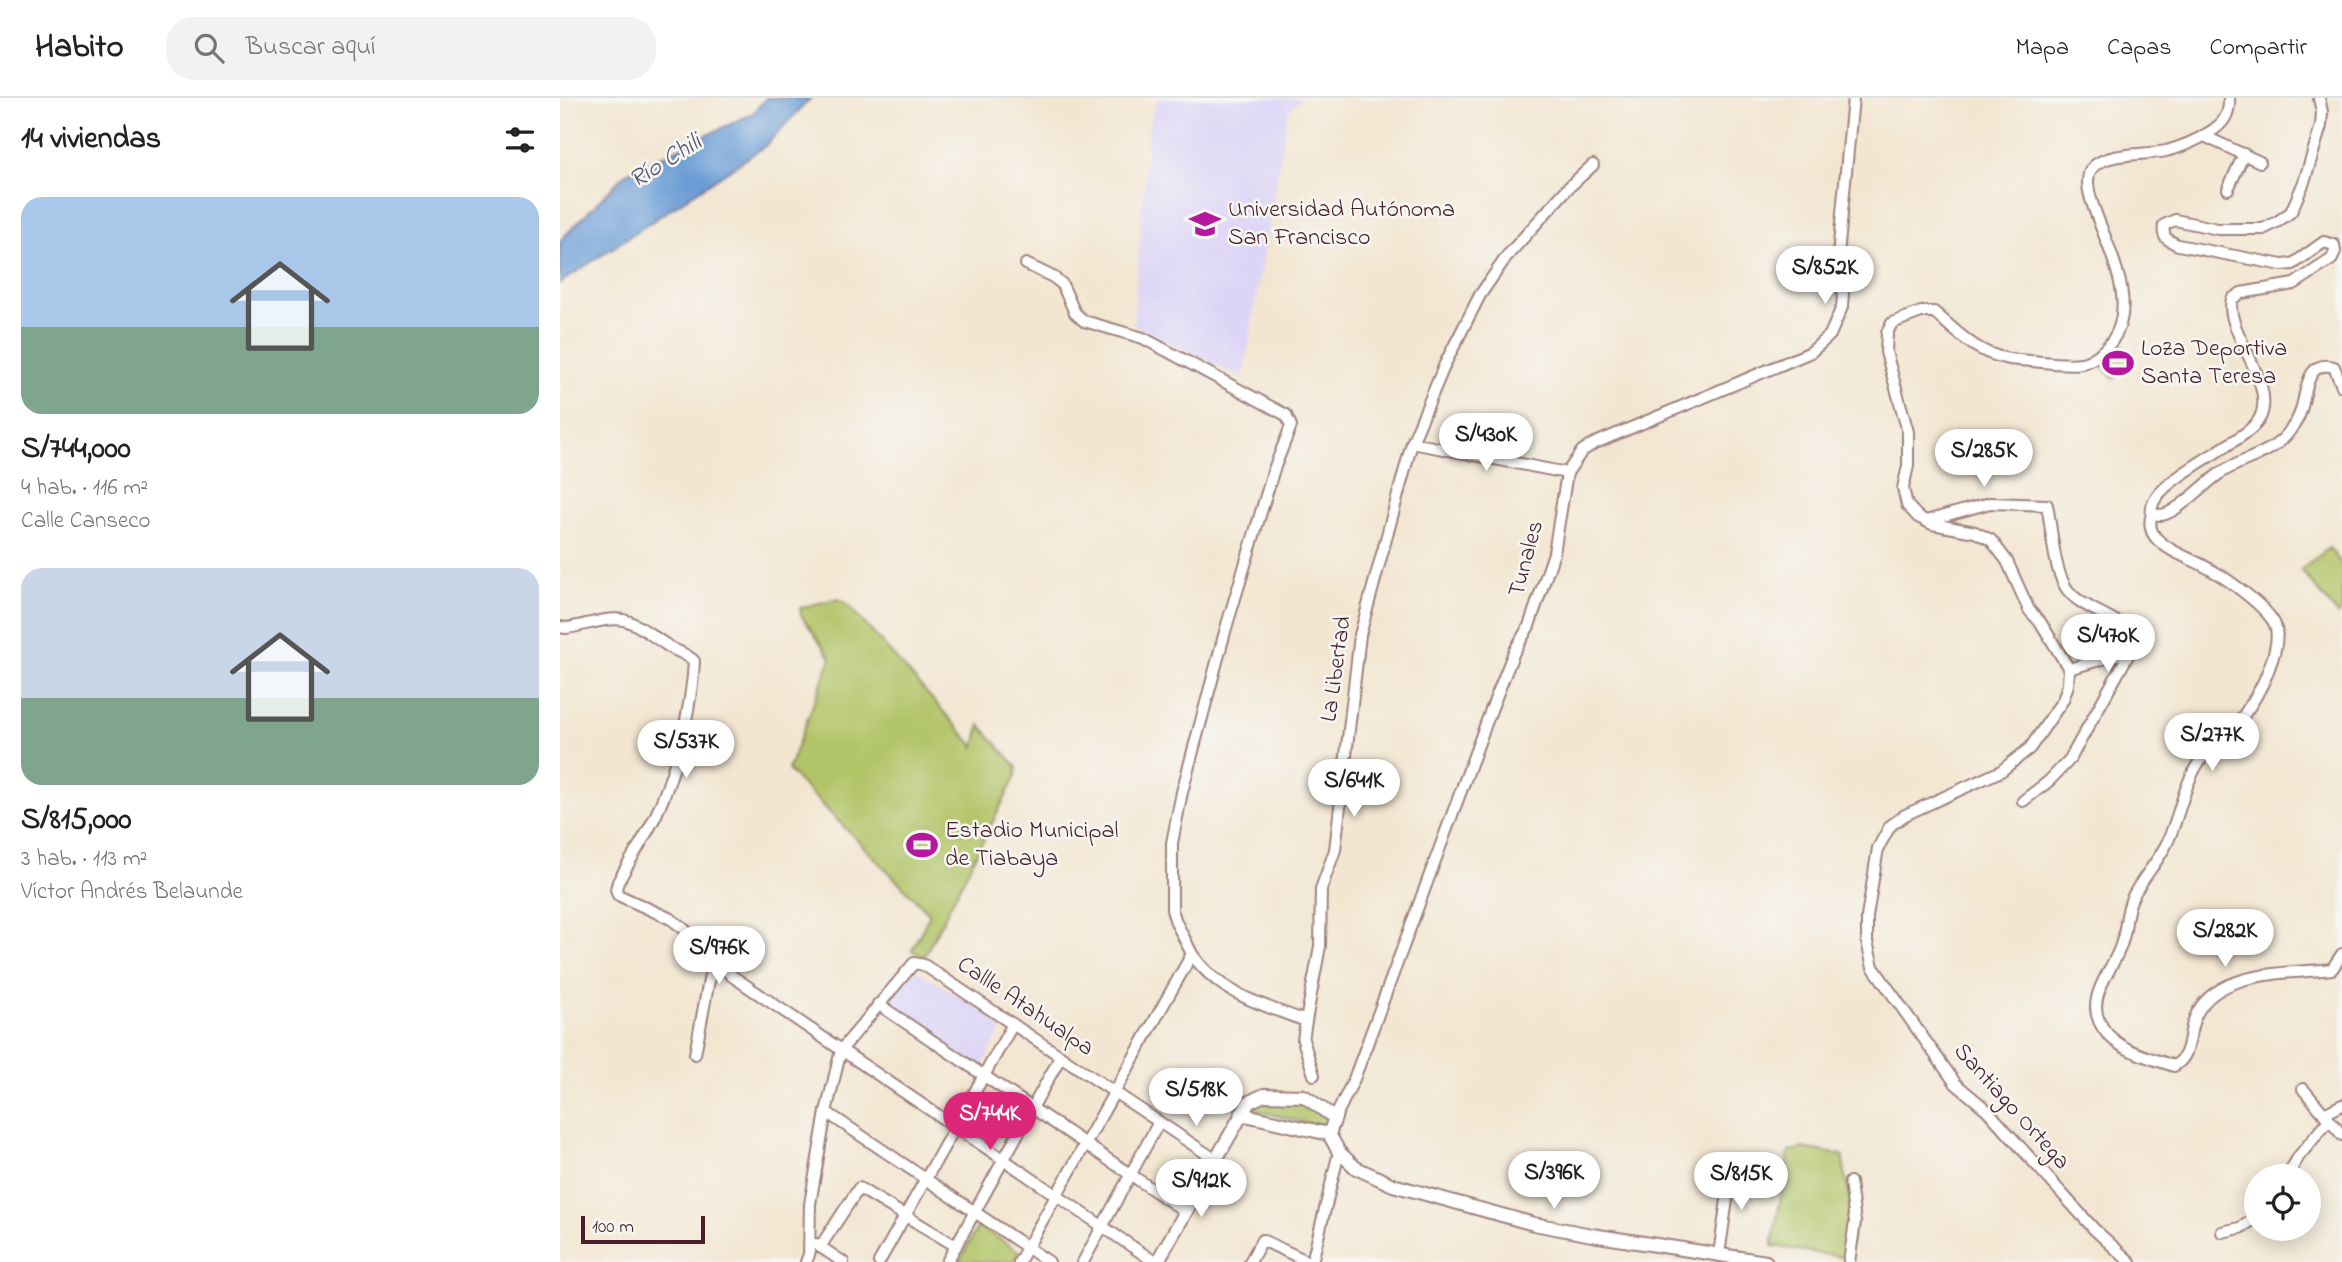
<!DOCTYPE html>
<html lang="es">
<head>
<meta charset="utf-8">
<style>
  :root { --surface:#fff; --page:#f2f2f2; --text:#222; --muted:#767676; --line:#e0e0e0; --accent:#db2777 }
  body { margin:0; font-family:"Indie Flower",sans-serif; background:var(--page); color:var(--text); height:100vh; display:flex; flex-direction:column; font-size:26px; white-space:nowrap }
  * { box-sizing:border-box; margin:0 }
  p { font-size:23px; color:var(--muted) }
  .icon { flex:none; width:38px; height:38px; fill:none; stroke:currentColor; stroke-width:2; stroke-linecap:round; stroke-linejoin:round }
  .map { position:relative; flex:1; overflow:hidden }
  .sheet { display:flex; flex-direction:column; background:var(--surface); width:560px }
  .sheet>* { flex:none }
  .controls { position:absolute; left:1684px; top:1066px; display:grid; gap:14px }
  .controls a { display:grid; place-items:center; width:77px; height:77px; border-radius:50%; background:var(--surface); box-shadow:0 4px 18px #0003; font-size:35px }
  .scale { position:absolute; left:21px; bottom:18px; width:124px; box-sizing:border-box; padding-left:7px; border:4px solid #4a1f2b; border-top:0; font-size:19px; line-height:24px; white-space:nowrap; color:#4a1f2b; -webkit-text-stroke:5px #f6f6f2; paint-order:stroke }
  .price { position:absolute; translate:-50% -60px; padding:0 16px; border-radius:24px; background:#fff; color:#222; font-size:23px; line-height:46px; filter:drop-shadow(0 2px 4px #0008) }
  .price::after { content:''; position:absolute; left:50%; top:42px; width:21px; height:16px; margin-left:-10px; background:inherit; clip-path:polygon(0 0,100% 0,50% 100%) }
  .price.on { background:var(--accent); color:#fff }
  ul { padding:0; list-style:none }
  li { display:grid; align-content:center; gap:14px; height:371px; padding:0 21px }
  li span { display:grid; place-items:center; height:217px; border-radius:21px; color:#555 }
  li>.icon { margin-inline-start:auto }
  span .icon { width:126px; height:126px; fill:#fffc; stroke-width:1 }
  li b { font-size:30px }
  h2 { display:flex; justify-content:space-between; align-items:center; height:84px; padding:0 21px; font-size:30px }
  header { display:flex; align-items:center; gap:42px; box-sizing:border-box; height:98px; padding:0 35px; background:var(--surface); border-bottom:2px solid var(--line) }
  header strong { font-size:33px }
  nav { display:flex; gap:38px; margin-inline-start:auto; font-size:24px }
  .search { width:490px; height:63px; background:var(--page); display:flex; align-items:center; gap:18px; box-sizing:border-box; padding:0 24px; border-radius:28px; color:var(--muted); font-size:26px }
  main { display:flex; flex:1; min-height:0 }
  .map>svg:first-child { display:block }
  .built { fill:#ddd5f6 }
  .green { fill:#b2c467; stroke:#7e7249; stroke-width:2 }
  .water { fill:#6b9cd5; stroke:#5a5e80; stroke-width:2 }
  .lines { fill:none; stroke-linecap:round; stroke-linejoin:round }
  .minor-casing { stroke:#9e827e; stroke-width:14 }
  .major-casing { stroke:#9e827e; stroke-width:16 }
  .minor { stroke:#fff; stroke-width:10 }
  .major { stroke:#fff; stroke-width:12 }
  .labels { text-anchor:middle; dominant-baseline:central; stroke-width:5; stroke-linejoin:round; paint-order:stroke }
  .poi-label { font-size:24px; fill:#4a1f2b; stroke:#f6f6f2; text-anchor:start }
  .street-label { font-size:24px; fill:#4a1f2b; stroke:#f6f6f2 }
  .water-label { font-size:26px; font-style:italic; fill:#57516f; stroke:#f6f6f2 }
</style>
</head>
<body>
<header>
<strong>Habito</strong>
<div class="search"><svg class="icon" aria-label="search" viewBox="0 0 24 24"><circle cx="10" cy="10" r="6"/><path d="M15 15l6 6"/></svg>Buscar aquí</div>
<nav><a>Mapa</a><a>Capas</a><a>Compartir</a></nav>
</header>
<main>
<section class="sheet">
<h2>14 viviendas<svg class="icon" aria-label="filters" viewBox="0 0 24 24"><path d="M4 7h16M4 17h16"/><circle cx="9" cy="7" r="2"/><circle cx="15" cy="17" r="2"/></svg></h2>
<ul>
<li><span style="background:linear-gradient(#a9c7e8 60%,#7fa58c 0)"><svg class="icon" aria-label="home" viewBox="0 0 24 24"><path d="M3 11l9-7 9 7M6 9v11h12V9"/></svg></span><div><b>S/744,000</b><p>4 hab. · 116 m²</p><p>Calle Canseco</p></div></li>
<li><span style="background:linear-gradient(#c9d6e8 60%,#7fa58c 0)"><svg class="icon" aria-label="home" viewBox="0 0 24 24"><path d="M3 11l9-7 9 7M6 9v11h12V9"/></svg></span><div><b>S/815,000</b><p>3 hab. · 113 m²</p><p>Víctor Andrés Belaunde</p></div></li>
</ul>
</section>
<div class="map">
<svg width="1782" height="1164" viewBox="0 0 1782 1164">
  <rect width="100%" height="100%" fill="#f6f6f2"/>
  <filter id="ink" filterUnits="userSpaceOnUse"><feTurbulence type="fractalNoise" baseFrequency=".0143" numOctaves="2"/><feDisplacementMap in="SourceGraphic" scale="14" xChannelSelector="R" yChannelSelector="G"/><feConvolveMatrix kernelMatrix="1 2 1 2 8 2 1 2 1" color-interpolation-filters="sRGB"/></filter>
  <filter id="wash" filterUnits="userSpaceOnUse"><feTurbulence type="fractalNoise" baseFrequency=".00686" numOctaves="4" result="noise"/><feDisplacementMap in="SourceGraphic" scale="28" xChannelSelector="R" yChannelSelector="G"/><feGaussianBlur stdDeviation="1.57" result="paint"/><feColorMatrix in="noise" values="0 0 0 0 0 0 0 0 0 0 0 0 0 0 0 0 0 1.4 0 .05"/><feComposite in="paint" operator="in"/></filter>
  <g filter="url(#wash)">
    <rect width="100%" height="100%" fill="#f3e6d1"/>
    <g class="built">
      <polygon points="599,0 741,0 728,14 683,280 573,227 589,24"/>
      <polygon points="355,871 444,927 421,970 325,909"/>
    </g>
    <g class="green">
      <polygon points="1563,248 1575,262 1554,281 1541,268"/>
      <polygon points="1769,450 1782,466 1782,513 1778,517 1741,472"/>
      <polygon points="275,501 281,502 288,507 415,649 420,627 457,669 456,678 364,859 352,852 370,816 228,672 271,560 241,517 240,510"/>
      <polygon points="738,1000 766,1014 768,1023 762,1029 698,1013 694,1007 696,1003"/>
      <polygon points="1243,1050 1282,1057 1294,1123 1288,1160 1212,1148 1229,1053"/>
      <polygon points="418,1128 459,1153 453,1164 399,1164"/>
    </g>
    <polygon class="water" points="206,0 251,0 205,48 0,185 0,143 66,75 192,16"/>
  </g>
  <g filter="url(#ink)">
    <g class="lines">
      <defs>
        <g id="minor">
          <path d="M 1759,0 L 1762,14 L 1761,28 L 1744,84 L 1731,114 L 1717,124 L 1703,131 L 1658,131 L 1615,122 L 1604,127 C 1602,140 1607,142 1618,147 L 1722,167 L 1733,166 L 1764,144 L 1774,147 L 1775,153 L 1772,161 L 1734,186 L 1681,195 L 1672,201 C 1663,233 1721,289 1698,323 C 1682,347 1584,385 1592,416 C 1598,417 1603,418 1608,415 C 1627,406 1642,388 1659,376 C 1684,359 1714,357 1731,331 C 1735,326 1739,319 1741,312 C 1747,294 1746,261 1774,269 L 1782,288"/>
          <polyline points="1644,38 1700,64"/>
          <polyline points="1668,91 1684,56"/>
          <polyline points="852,345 1007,375"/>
          <path d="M 1592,416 C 1589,424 1590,433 1596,440 C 1610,455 1634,461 1651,472 C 1668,481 1708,510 1715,527 C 1721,543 1710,568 1704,583 C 1697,597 1689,612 1678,624 C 1666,637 1652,647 1641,661 C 1623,687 1620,717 1607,745 C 1598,764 1583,779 1573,798 C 1565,813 1567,829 1562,844 C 1555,870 1527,895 1539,923 C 1552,952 1588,959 1614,968 C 1631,958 1628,941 1633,925 C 1649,871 1728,876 1772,871 L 1782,856"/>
          <path d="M 1366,423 L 1430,405 L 1487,407 C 1492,431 1493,467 1505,488 C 1520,515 1571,518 1580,550 L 1509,571"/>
          <path d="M 0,529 L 6,530 C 26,528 53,515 72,525 C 83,530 94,539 105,546 C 114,553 126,555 134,563 C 132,609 115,676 96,717 C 85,740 70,762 58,784 L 56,791 L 58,797 L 111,821 L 123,830 L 172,878 L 595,1164"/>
          <polyline points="1463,703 1489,683 1510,661 1571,552"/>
          <path d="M 632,856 C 659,896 703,907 746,923 L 760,848 L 761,791 L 775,752 L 800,537 L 852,345 L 885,266 L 920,197 L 947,158 L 1008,90 L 1033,67"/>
          <polyline points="318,906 626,1114"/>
          <polyline points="746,923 743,942 754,977"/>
          <polyline points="135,956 153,861"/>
          <polyline points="1743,991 1782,1037"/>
          <polyline points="266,1014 489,1164"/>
          <polyline points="1764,1016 1782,1007"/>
          <polyline points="775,1020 794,981 931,612 954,554 969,528 994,455 1007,375 1022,353 1033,346 1251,254 1270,237 1282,209 1283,196 1278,157 1293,0"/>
          <polyline points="1727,1078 1739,1058 1769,1022"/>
          <polyline points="1662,1134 1680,1130 1696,1120"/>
          <polyline points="256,1146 283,1164"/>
          <polyline points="260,1149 299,1090 396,1148"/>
          <polyline points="1159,1156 1172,1068"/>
          <polyline points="246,1164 249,1157 250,1106 266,1014 281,952 354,865 364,867 656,1062"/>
          <polyline points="319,1164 453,926"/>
          <polyline points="387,1164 501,958"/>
          <polyline points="459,1164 632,856 616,824 612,812 612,745 622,694 666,530 714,371 731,328 726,317 583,240 524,223 515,215 502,186 493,179 466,166"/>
          <polyline points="523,1164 599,1024"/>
          <polyline points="690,1164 702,1142 749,1164"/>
          <polyline points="752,1164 779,1054"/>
          <polyline points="1289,1164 1295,1124 1290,1084"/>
          <path d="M 1570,1164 L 1534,1131 L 1427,1012 L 1396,986 L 1313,869 L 1307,844 L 1307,819 L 1318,750 L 1330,728 L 1345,717 L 1441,673 L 1470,650 L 1503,602 L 1508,587 L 1509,571 L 1481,525 L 1469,512 L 1447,463 L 1431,442 L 1415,434 L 1372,426 L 1358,419 L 1347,407 L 1343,390 L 1348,368 L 1348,334 L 1326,254 L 1327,235 L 1332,225 L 1361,214 L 1374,214 C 1402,238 1420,260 1459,262 C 1479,263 1503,268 1522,265 C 1535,262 1544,253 1552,243 C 1592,187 1505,94 1534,68 C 1549,54 1587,57 1606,53 C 1622,49 1636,43 1650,34 C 1663,26 1670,17 1669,0"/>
        </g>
        <g id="major">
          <polyline points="681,1016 769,1036"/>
          <polyline points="769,1036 779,1054 796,1070 833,1087 974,1126 1032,1137 1206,1164"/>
          <polyline points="597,1164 689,1004 704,997 744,998 775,1020 769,1036"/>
        </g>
      </defs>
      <use href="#minor" class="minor-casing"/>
      <use href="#major" class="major-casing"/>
      <use href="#minor" class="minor"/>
      <use href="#major" class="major"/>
    </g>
  </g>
  <defs>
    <symbol id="university-bare" viewBox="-9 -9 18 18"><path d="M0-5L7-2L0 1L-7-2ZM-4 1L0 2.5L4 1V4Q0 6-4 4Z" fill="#b5179e" stroke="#f6f6f2" stroke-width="2.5" paint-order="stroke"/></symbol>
    <symbol id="stadium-bare" viewBox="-9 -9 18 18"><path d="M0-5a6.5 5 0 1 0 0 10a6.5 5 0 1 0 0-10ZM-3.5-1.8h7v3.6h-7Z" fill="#b5179e" stroke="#f6f6f2" stroke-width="2.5" paint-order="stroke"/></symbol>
  </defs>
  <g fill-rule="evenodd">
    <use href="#university-bare" x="623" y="104" width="44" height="44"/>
    <use href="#stadium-bare" x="1536" y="243" width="44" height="44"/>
    <use href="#stadium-bare" x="340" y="725" width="44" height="44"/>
  </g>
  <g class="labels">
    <g class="poi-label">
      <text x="668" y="112">Universidad Autónoma<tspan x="668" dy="28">San Francisco</tspan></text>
      <text x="1581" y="251">Loza Deportiva<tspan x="1581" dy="28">Santa Teresa</tspan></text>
      <text x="385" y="733">Estadio Municipal<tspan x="385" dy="28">de Tiabaya</tspan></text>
    </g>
    <g class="street-label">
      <text transform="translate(967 461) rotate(-75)">Tunales</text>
      <text transform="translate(777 571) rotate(-82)">La Libertad</text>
      <text transform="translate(465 909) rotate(34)">Callle Atahualpa</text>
      <text transform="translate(1451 1009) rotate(48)">Santiago Ortega</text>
    </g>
    <g class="water-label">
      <text transform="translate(106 64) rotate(-32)">Río Chili</text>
    </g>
  </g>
</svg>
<div class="controls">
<a><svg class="icon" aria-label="locate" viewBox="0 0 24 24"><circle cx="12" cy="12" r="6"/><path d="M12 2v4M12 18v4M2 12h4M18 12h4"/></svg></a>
</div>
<div class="scale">100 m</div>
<b class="price" style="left:1265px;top:208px">S/852K</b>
<b class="price" style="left:926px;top:375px">S/430K</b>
<b class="price" style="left:1424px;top:391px">S/285K</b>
<b class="price" style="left:1548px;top:576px">S/470K</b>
<b class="price" style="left:1652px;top:675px">S/277K</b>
<b class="price" style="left:126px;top:682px">S/537K</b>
<b class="price" style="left:794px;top:721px">S/641K</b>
<b class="price" style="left:1665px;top:871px">S/282K</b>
<b class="price" style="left:159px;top:888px">S/976K</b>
<b class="price" style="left:636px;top:1030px">S/518K</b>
<b class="price on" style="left:430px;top:1054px">S/744K</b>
<b class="price" style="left:994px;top:1113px">S/396K</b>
<b class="price" style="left:1181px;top:1114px">S/815K</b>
<b class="price" style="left:641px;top:1121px">S/912K</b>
</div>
</main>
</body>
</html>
